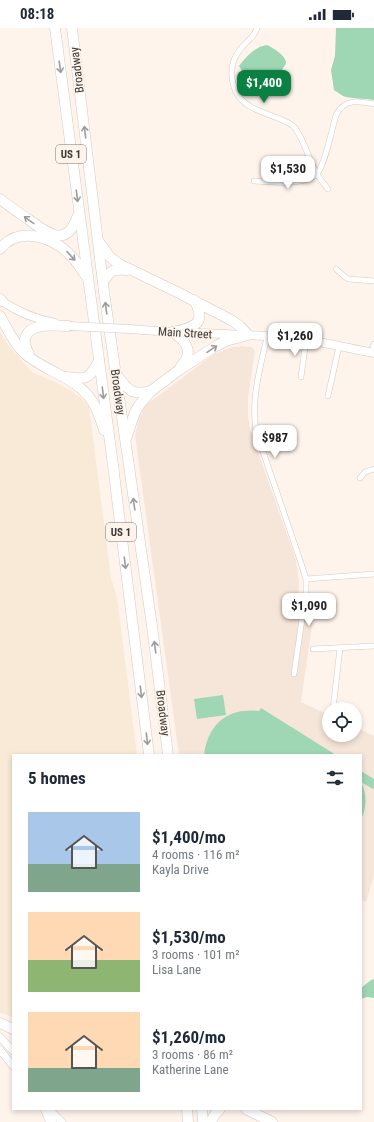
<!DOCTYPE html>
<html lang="en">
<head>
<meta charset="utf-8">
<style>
  :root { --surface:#fff; --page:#f6f6f7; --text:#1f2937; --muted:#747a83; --accent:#0b8043 }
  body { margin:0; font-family:"Roboto Condensed",sans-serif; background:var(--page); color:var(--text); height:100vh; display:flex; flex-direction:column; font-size:15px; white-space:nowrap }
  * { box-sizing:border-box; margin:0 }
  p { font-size:13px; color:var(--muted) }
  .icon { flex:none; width:22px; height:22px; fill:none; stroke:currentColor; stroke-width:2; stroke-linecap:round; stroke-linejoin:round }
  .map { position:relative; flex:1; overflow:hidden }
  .sheet { position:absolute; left:12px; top:726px; width:350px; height:356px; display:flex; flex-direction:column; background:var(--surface); border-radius:0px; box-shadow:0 2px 6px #0003 }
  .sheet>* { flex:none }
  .tools { position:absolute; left:322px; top:674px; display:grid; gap:8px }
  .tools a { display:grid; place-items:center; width:40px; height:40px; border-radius:50%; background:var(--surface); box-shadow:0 2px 6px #0003; font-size:20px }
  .price { position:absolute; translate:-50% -34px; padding:0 9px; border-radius:8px; background:#fff; color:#222; font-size:13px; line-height:26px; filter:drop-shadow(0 1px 2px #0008) }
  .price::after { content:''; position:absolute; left:50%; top:24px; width:12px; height:9px; margin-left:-6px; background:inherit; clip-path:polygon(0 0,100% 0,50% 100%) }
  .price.on { background:var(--accent); color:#fff }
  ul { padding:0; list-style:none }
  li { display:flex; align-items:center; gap:12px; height:100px; padding:0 16px }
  li span { display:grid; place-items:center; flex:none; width:112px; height:80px; border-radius:0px; color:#555 }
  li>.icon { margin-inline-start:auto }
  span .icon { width:48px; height:48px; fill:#fffc; stroke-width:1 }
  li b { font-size:17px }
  h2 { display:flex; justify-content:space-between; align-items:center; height:48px; padding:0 16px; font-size:17px }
  .status { display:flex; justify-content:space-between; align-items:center; height:28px; padding:0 20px; background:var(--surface); direction:ltr }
  .status svg { height:11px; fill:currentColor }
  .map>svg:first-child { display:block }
  .commercial { fill:#f8ead6 }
  .built { fill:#f6e6d9 }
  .green { fill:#9fd6b3 }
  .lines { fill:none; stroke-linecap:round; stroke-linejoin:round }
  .street-casing { stroke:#d4cac2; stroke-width:6 }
  .secondary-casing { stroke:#d4cac2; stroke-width:8 }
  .primary-casing { stroke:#d4cac2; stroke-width:9 }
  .highway-casing { stroke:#d4cac2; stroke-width:11 }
  .street { stroke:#fff; stroke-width:5 }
  .secondary { stroke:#fff; stroke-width:7 }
  .primary { stroke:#fff; stroke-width:8 }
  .highway { stroke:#fff; stroke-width:10 }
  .primary-bridge-casing { stroke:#d4cac2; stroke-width:9; stroke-linecap:butt }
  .primary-bridge { stroke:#fff; stroke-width:8 }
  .oneway { stroke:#9e9c9a }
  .labels { text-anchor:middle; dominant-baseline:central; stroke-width:3; stroke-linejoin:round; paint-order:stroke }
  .shield { fill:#fef4ec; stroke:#76706c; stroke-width:1 }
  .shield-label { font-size:11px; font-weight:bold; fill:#3c3835 }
  .street-label { font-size:12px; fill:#3c3835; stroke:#fef4ec }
</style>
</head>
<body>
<div class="status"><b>08:18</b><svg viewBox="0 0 49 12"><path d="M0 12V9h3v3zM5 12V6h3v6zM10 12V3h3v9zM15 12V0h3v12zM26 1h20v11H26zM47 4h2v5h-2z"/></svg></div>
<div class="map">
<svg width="374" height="1094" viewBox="0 0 374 1094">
  <rect width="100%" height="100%" fill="#fef4ec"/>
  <polygon class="commercial" points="0,303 7,316 32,344 53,353 72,363 81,370 89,379 111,550 117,569 137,727 13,727 13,989 0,985"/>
  <polygon class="built" points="241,318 252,319 255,323 248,370 248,389 251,404 296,532 299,555 298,572 296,581 314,584 301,674 329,687 329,707 355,707 355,699 374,708 374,848 366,874 361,872 361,727 179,727 135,407 139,391 144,380 150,374 214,326 232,319"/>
  <g class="green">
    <path d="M 336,0 L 374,0 L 374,72 C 365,70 350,71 343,68 C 340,66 337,64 334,62 L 331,42 L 335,28 Z"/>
    <path d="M 267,17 C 273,20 285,27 286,34 C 286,37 284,38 283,40 C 281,43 282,46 282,50 L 274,55 L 271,64 L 267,66 L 259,56 L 242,43 L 239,38 C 244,32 250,24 258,20 C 260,18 264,18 267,17 Z"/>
    <polygon points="223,667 226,687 197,691 194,671"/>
    <path d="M 261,680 L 336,727 L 204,727 C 208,696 228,679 259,683 Z"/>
    <path d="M 361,743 L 374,751 L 374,759 L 373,761 L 361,754 C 367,765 367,780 361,791 Z"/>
    <polygon points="374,951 374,970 367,969 361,971 361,960 371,952"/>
  </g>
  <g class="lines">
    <defs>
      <g id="street">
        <path d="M 257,0 C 255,7 251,10 247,14 C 238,23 232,31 232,43 C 231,51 233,57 236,64 C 247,85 274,85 292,97 C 302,105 310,135 317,146 C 320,151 324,156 328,161"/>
        <path d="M 254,153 C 270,154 305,158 317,146 C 325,137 332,101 336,87 C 345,70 358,73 374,76"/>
        <polyline points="336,241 345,249 349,251 374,253"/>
        <path d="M 267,309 C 260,341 251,370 256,403 L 301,535 L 306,551 L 306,564 L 294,646"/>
        <polyline points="372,325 374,316"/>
        <polyline points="301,349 306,312"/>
        <polyline points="328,368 339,318"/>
        <polyline points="360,450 365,444 374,441"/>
        <polyline points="306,551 374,546"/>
        <polyline points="313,621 374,618"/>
        <polyline points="333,681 340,620"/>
      </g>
      <g id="secondary">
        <polyline points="0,1009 13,1023"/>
        <polyline points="0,1022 13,1038"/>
        <polyline points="49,1081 62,1094"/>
      </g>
      <g id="primary">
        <path d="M 0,272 C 16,283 35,291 55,295"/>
        <path d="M 130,301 C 184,306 239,305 292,310 C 320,313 347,320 374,325"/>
      </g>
      <g id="highway">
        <polyline points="55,0 113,437 121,503 149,727"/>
        <polyline points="72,0 104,264 152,598 168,727"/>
        <path d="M 0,171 C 9,178 19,185 28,191 C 48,206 67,221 78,187"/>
        <polyline points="99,214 110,229 119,236 177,264 231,292 240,298 248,307 226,313 216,318 179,342 151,363 140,376 135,384 126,411"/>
        <path d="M 0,221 C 19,197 54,209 72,229 C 78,235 82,243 87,249"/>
        <path d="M 103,254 C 111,242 112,241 127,242"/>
        <polyline points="0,271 2,273"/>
        <path d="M 0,288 C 7,300 13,314 23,324 C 44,344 76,348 92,373 C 98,382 101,392 104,402"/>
        <path d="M 173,304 C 193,300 208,296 194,272"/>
        <path d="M 173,304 C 181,310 191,318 187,329 C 186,333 182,337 180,340"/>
        <path d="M 29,326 C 26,320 23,315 26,308 C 32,294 56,298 69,298"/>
        <path d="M 116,346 C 128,361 130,368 151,363"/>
        <path d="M 66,349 C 87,352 89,351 99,333"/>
        <polyline points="0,995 13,1001"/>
        <polyline points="46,1081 51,1094"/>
        <polyline points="187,1081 188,1094"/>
        <polyline points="202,1081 203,1094"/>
        <polyline points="246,1081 272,1094"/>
        <polyline points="211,1094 215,1086 220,1081"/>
      </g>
    </defs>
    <use href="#street" class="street-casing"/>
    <use href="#secondary" class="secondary-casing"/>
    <use href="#primary" class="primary-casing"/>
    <use href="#highway" class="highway-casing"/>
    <use href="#street" class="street"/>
    <use href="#secondary" class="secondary"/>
    <use href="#primary" class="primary"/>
    <use href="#highway" class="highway"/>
    <defs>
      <polyline id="primary-bridge" points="69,298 130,301"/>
    </defs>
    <use href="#primary-bridge" class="primary-bridge-casing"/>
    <use href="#primary-bridge" class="primary-bridge"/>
  </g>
  <defs><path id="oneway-shaft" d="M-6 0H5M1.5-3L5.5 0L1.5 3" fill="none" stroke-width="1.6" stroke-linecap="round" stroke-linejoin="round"/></defs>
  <g class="oneway">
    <use href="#oneway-shaft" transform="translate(60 39) rotate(82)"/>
    <use href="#oneway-shaft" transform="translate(85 104) rotate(-97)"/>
    <use href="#oneway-shaft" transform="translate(77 168) rotate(83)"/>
    <use href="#oneway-shaft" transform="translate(29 192) rotate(-144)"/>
    <use href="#oneway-shaft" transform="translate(71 228) rotate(47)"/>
    <use href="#oneway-shaft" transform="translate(106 280) rotate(-98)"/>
    <use href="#oneway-shaft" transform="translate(212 321) rotate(-34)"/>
    <use href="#oneway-shaft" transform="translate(103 365) rotate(83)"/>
    <use href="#oneway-shaft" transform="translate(134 476) rotate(-98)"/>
    <use href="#oneway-shaft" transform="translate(125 535) rotate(83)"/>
    <use href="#oneway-shaft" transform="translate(155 619) rotate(-97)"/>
    <use href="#oneway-shaft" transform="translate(141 664) rotate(83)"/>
    <use href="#oneway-shaft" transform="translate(147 711) rotate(83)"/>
  </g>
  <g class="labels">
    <g class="shield">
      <rect x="56" y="117" width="30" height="18" rx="3"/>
      <rect x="106" y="495" width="30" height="18" rx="3"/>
    </g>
    <g class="shield-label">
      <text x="71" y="126">US 1</text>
      <text x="121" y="504">US 1</text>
    </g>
    <g class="street-label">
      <text transform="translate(77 42) rotate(-97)">Broadway</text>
      <text transform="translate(185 305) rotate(3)">Main Street</text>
      <text transform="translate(118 364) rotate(82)">Broadway</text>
      <text transform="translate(163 685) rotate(83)">Broadway</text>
    </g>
  </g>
</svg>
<div class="tools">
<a><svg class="icon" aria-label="locate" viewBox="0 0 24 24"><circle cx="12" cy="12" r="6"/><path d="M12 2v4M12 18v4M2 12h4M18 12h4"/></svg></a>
</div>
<b class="price on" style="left:264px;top:76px">$1,400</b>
<b class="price" style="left:288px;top:162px">$1,530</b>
<b class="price" style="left:295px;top:329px">$1,260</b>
<b class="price" style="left:275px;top:431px">$987</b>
<b class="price" style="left:309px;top:599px">$1,090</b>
<section class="sheet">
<h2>5 homes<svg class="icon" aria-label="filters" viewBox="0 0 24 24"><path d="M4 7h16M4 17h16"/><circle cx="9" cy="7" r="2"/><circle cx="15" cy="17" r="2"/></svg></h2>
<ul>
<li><span style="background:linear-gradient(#a9c7e8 65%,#7fa58c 0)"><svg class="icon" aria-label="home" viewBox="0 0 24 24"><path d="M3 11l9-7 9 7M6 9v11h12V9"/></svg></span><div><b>$1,400/mo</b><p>4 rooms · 116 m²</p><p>Kayla Drive</p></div></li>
<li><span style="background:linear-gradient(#ffd9b3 60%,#8fb573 0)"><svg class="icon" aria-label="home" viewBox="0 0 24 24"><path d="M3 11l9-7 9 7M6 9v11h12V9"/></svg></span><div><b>$1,530/mo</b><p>3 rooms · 101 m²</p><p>Lisa Lane</p></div></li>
<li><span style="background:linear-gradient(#ffd9b3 70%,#7fa58c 0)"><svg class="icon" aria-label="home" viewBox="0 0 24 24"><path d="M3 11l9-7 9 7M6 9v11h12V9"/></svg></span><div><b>$1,260/mo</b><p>3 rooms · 86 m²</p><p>Katherine Lane</p></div></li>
</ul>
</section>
</div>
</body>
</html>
